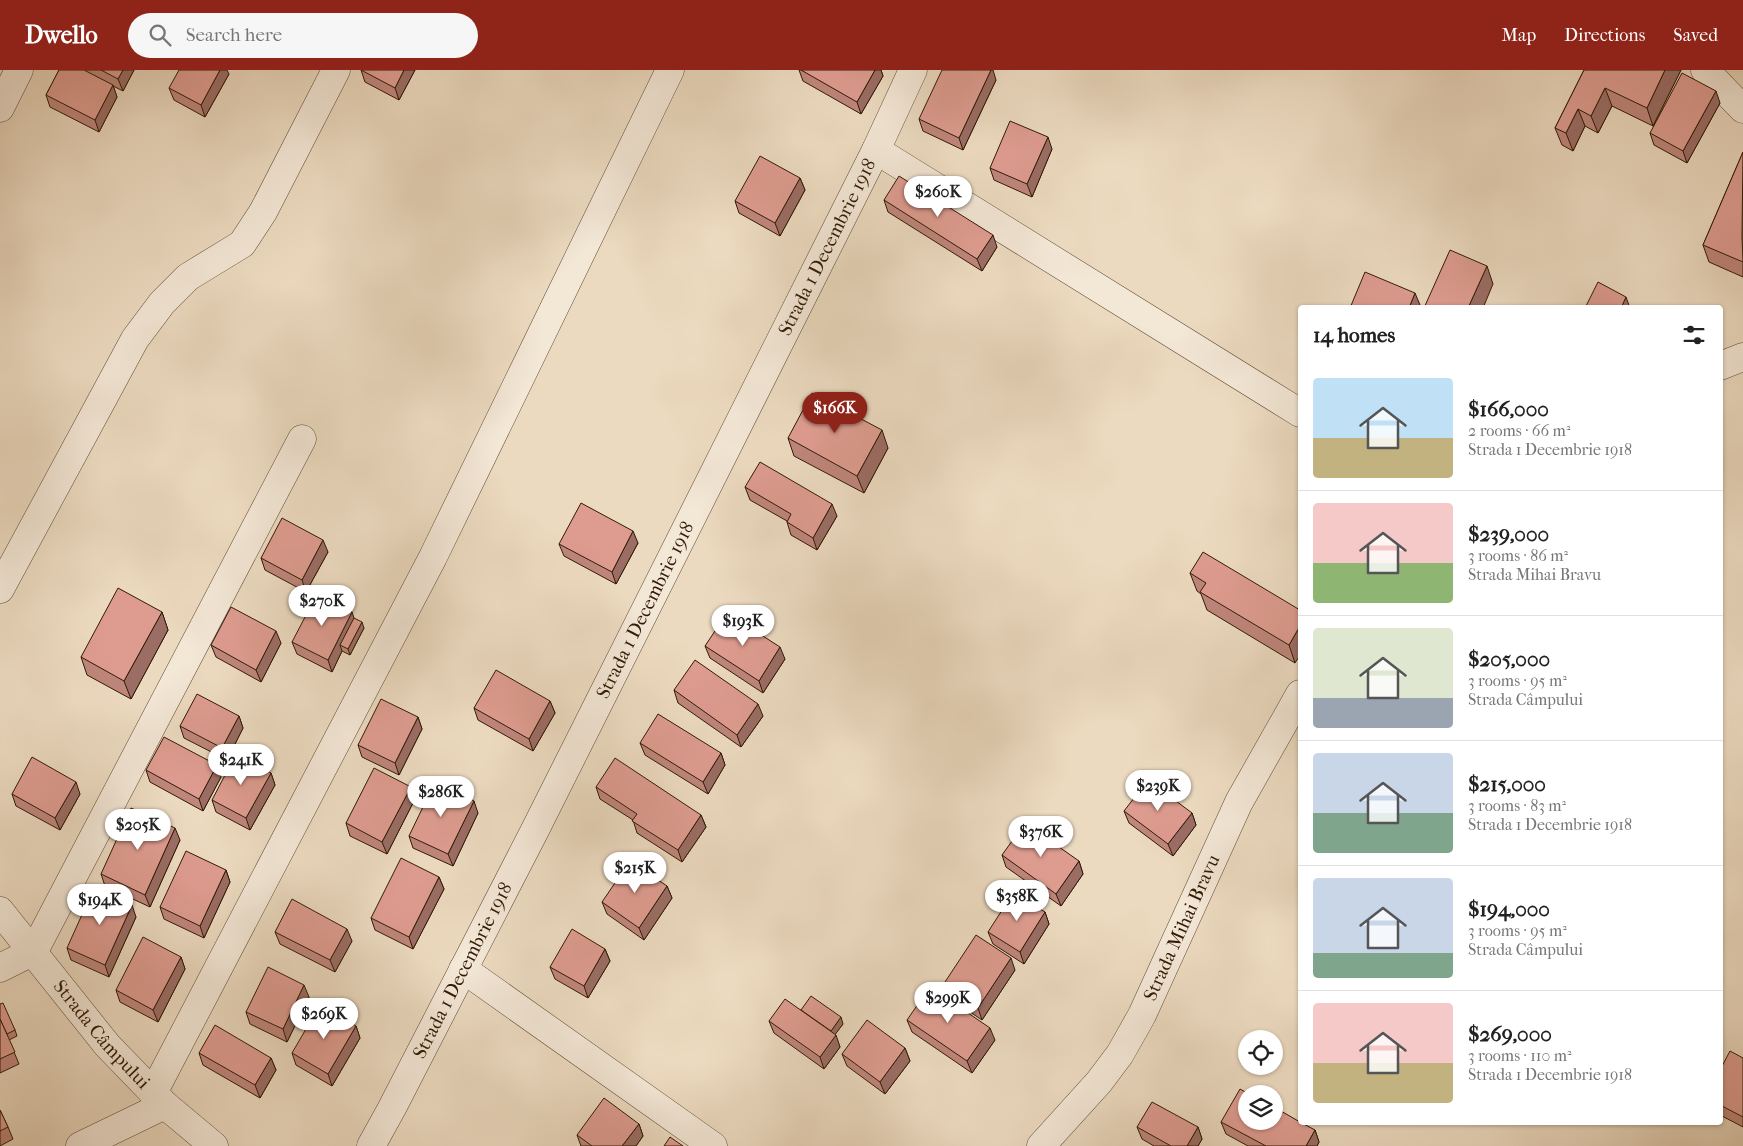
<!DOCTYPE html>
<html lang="en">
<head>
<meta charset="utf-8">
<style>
  :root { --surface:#fff; --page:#f6f6f6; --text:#222; --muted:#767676; --line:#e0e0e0; --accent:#8f2418 }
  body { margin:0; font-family:"IM FELL French Canon",serif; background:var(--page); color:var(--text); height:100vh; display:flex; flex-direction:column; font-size:19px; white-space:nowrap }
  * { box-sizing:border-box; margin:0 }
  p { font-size:16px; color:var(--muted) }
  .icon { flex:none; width:28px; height:28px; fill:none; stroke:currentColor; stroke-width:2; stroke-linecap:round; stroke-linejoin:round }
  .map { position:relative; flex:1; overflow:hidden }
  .drawer { position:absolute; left:1298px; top:235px; width:425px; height:820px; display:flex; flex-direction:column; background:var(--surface); border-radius:5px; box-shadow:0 1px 4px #0004 }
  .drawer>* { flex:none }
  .tools { position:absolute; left:1238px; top:960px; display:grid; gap:10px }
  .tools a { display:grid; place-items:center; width:45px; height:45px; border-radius:50%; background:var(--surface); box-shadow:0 1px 4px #0004; font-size:25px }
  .price { position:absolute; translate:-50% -42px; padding:0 11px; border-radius:18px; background:#fff; color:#222; font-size:16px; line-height:32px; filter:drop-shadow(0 1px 2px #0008) }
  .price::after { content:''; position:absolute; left:50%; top:30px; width:15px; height:11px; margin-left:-8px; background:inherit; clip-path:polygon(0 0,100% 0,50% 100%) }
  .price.current { background:var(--accent); color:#fff }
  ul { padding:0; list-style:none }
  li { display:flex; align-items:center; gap:15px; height:125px; padding:0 15px }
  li+li { border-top:1px solid var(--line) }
  li span { display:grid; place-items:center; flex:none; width:140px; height:100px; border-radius:5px; color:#555 }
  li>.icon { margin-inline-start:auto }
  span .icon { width:60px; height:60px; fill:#fffc; stroke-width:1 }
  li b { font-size:21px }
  h2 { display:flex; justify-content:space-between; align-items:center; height:60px; padding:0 15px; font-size:21px }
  header { display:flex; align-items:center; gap:30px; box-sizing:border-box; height:70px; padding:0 25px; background:var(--accent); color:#fff }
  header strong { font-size:24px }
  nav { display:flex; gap:28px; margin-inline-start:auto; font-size:18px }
  .search { width:350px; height:45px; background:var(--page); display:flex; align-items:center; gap:12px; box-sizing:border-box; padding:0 18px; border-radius:28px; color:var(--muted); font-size:19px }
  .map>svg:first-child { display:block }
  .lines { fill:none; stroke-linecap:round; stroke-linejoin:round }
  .minor-casing { stroke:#5f4a34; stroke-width:29 }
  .minor { stroke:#f3e7d6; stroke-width:28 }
  .wall { fill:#bf867c; stroke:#301a05 }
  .shaded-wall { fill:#9b6d65; stroke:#301a05 }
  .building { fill:#de9c90; stroke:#301a05 }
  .labels { text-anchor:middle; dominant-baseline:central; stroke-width:5; stroke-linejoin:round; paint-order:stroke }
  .street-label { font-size:19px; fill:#301a05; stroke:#f3e7d6 }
</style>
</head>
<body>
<header>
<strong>Dwello</strong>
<div class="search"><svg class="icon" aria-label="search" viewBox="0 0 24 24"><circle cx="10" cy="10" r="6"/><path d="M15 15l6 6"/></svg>Search here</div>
<nav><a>Map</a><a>Directions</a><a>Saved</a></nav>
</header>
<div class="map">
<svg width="1743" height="1076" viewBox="0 0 1743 1076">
  <rect width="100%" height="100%" fill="#ecdac0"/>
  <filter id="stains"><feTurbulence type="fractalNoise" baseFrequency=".004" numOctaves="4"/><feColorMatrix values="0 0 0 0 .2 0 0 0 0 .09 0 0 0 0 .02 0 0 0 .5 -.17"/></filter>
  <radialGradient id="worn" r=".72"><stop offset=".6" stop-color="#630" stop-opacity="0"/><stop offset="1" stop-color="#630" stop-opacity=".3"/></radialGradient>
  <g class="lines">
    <defs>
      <g id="minor">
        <polyline points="1705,0 1743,39"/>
        <polyline points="0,38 19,0"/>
        <polyline points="876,80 1300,343"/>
        <polyline points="1720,296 1743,287"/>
        <polyline points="0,519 135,269 162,233 188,207 242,174 263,142 336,0"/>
        <path id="s1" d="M 0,841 L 107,975 L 165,1035 L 214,1076"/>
        <polyline points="0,898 34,881 302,369"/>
        <polyline points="463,899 713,1076"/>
        <polyline points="153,1023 433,487 670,0"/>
        <polyline points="80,1076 165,1035"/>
        <path id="s2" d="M 371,1076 L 392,1038 L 536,758 L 876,80 L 913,0"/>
        <path id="s3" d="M 1041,1076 L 1099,1012 L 1120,984 L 1142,945 L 1239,732 L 1300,624"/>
      </g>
    </defs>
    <use href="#minor" class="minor-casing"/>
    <use href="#minor" class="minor"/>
  </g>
  <g class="wall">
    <polygon points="59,0 134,0 123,21 113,16 117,27 99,62 50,37 46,25"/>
    <polygon points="361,0 415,0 399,30 365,12"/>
    <polygon points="799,0 881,0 883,6 861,44 803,11"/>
    <polygon points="1584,0 1681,0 1653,56 1612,36 1598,63 1585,56 1573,81 1562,75 1555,58"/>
    <polygon points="229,4 205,47 174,30 169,18"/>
    <polygon points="996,10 963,80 923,61 919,49"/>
    <polygon points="1720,33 1687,93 1654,75 1650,63"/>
    <polygon points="1052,79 1032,127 994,110 990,98"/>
    <polygon points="1743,82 1743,207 1709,192 1703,175"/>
    <polygon points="800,108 805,120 780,166 739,143 735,131"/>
    <polygon points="884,130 997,177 982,201 888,142"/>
    <polygon points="788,368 888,378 864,423 794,386"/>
    <polygon points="745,417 837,446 817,480 791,465 787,452 787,451 750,430"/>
    <polygon points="638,473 616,514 564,486 559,474"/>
    <polygon points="328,482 306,522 265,500 261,488"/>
    <polygon points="1190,503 1300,540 1295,593 1207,540 1201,524 1197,521"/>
    <polygon points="162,542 168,560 131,629 87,605 81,587"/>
    <polygon points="354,548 364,558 350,585 342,581 332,602 297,584 292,572"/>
    <polygon points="281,573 261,612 216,587 211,575"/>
    <polygon points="705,576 785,589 763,623 710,588"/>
    <polygon points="674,620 763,646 741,677 678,633"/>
    <polygon points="550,631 555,643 533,681 478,650 474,638"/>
    <polygon points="239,646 243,658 227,690 184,668 180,656"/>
    <polygon points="418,647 422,659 399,705 362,687 358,675"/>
    <polygon points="640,673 721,683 725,695 708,724 645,685"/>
    <polygon points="146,700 221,707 203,741 150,712"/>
    <polygon points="271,703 275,715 250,760 216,742 212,730"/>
    <polygon points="411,717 415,729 387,784 350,766 346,753"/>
    <polygon points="596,717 701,745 706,757 682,792 637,763 633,750 600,729"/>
    <polygon points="12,724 80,724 60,760 16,736"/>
    <polygon points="1124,741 1192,743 1196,755 1173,786 1129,753"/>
    <polygon points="478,743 453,796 413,778 409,766"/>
    <polygon points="180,770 150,837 105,816 101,804"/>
    <polygon points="1002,785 1079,791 1083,804 1061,836 1006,797"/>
    <polygon points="226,800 230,812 204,868 164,849 160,837"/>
    <polygon points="439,807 444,819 413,879 375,860 371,848"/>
    <polygon points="667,816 672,828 644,870 607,844 602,832"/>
    <polygon points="1045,842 1049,854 1024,894 993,874 988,862"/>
    <polygon points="136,847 109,907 71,890 67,878"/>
    <polygon points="275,862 352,871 335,902 280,874"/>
    <polygon points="605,879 610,891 588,928 555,909 550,897"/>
    <polygon points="181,887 185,899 158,952 120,932 116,920"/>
    <polygon points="1015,900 982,950 948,927 943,915"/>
    <polygon points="309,927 287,972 250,954 246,942"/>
    <polygon points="0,934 15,960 17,966 9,970 19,994 0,1003"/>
    <polygon points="801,940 843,954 835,964 840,977 824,999 774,963 769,951"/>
    <polygon points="907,950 995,970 972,1003 912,962"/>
    <polygon points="356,956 360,968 332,1016 296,995 292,983"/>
    <polygon points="905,978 910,991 885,1024 847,996 842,984"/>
    <polygon points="199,983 271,988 276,1000 260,1028 203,995"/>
    <polygon points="1743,988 1743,1057 1720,1045 1720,1000"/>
    <polygon points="0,1040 8,1057 13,1069 0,1076"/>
    <polygon points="1221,1052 1315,1060 1319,1072 1317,1076 1248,1076 1226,1064"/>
    <polygon points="639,1054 643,1066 636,1076 581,1076 577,1065"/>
    <polygon points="1137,1057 1198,1057 1202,1069 1198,1076 1154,1076 1142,1069"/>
  </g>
  <g class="shaded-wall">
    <polygon points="123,0 134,0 123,21 118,9"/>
    <polygon points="220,0 227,0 229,4 205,47 201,35"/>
    <polygon points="404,0 415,0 399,30 395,18"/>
    <polygon points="875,0 881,0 883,6 861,44 857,32"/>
    <polygon points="991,0 993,0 996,10 963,80 959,68"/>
    <polygon points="1665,0 1681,0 1653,56 1647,38"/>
    <polygon points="113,15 117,27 99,62 95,50"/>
    <polygon points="1605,18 1612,36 1598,63 1591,46"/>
    <polygon points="1716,21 1720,33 1687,93 1683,81"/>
    <polygon points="1578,39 1585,56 1573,81 1566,63"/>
    <polygon points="1048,67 1052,79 1032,127 1027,114"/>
    <polygon points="800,108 805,120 780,166 775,153"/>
    <polygon points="993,165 997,177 982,201 977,189"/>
    <polygon points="1487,196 1493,214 1483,238 1468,238"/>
    <polygon points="1415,223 1420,235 1419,238 1409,238"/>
    <polygon points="1626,227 1630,238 1621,238"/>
    <polygon points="882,360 888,378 864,423 857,406"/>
    <polygon points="832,434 837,446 817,480 813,468"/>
    <polygon points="633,461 638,473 616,514 612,502"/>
    <polygon points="323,470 328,482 306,522 302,510"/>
    <polygon points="162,542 168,560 131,629 124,611"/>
    <polygon points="352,542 356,554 340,575 342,581 332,602 328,590"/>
    <polygon points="362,552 364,558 350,585 348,579"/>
    <polygon points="1300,556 1300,585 1295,593 1289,575"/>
    <polygon points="276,561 281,573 261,612 256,600"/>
    <polygon points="780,577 785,589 763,623 759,611"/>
    <polygon points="550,631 555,643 533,681 529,669"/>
    <polygon points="758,634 763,646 741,677 737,665"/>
    <polygon points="239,646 243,658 227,690 222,678"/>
    <polygon points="418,647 422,659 399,705 395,693"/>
    <polygon points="721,683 725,695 708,724 703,712"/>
    <polygon points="217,695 221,707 203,741 199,729"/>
    <polygon points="271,703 275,715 250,760 246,748"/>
    <polygon points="76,712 80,724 60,760 55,748"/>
    <polygon points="411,717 415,729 387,784 382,772"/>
    <polygon points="474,731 478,743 453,796 448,784"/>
    <polygon points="1192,743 1196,755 1173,786 1168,774"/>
    <polygon points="701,745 706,757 682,792 678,780"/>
    <polygon points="175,758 180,770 150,837 145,825"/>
    <polygon points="1079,791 1083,804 1061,836 1056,824"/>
    <polygon points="226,800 230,812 204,868 200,856"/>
    <polygon points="439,807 444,819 413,879 409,867"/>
    <polygon points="667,816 672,828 644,870 639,858"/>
    <polygon points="132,835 136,847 109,907 105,895"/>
    <polygon points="1045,842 1049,854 1024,894 1020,882"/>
    <polygon points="347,859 352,871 335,902 330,890"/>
    <polygon points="605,879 610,891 588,928 584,916"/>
    <polygon points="181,887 185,899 158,952 153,940"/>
    <polygon points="1011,888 1015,900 982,950 978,938"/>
    <polygon points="304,915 309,927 287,972 283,959"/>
    <polygon points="841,947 843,954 831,970 829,964"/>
    <polygon points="356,956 360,968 332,1016 328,1004"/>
    <polygon points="990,958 995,970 972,1003 967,991"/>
    <polygon points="836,965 840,977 824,999 820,987"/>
    <polygon points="905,978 910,991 885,1024 880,1012"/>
    <polygon points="271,988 276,1000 260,1028 255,1015"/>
    <polygon points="639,1054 643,1066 636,1076 622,1076"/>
    <polygon points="1198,1057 1202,1069 1198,1076 1187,1076"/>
    <polygon points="1315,1060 1319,1072 1317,1076 1306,1076"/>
  </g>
  <g class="building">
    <polygon points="59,0 84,0 113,15 95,50 46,25"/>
    <polygon points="101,0 123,0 118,9"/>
    <polygon points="179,0 220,0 201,35 169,18"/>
    <polygon points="361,0 404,0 395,18"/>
    <polygon points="801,0 875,0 857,32"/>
    <polygon points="942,0 991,0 959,68 919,49"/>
    <polygon points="1584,0 1665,0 1647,38 1605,18 1591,46 1578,39 1566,63 1555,58"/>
    <polygon points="1682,3 1716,21 1683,81 1650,63"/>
    <polygon points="1010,51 1048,67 1027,114 990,98"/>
    <polygon points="1743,82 1742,167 1743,192 1703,175"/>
    <polygon points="760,86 800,108 775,153 735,131"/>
    <polygon points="899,106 993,165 977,189 884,130"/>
    <polygon points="1450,180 1487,196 1468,238 1424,238"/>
    <polygon points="1365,202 1415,223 1409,238 1350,238"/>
    <polygon points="1598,212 1626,227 1621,238 1585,238"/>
    <polygon points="812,323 882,360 857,406 788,368"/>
    <polygon points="760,392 832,434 813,468 787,452 791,444 745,417"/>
    <polygon points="581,433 633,461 612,502 559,474"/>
    <polygon points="282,448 323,470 302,510 261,488"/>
    <polygon points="1203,482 1300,540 1300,556 1289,575 1200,522 1206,513 1190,503"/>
    <polygon points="118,518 162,542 124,611 81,587"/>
    <polygon points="317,524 352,542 328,590 292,572"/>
    <polygon points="231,537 276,561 256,600 211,575"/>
    <polygon points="727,543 780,577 759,611 705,576"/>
    <polygon points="354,548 362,552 348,579 340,575"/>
    <polygon points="695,590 758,634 737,665 674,620"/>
    <polygon points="496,600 550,631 529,669 474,638"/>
    <polygon points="197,624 239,646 222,678 180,656"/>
    <polygon points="381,629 418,647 395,693 358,675"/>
    <polygon points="658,644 721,683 703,712 640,673"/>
    <polygon points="164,667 217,695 199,729 146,700"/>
    <polygon points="236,684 271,703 246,748 212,730"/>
    <polygon points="32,687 76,712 55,748 12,724"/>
    <polygon points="615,688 701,745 678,780 632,751 637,744 596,717"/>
    <polygon points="374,698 411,717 382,772 346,753"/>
    <polygon points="1148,710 1192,743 1168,774 1124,741"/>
    <polygon points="435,712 474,731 448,784 409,766"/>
    <polygon points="131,738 175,758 145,825 101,804"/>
    <polygon points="1025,753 1079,791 1056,824 1002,785"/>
    <polygon points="186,781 226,800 200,856 160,837"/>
    <polygon points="401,788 439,807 409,867 371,848"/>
    <polygon points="630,791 667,816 639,858 602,832"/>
    <polygon points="94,818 132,835 105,895 67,878"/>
    <polygon points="1013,823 1045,842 1020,882 988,862"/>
    <polygon points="292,829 347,859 330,890 275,862"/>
    <polygon points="572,859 605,879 584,916 550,897"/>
    <polygon points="976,865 1011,888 978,938 943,915"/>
    <polygon points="143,867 181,887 153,940 116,920"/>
    <polygon points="268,897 304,915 283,959 246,942"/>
    <polygon points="930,917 990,958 967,991 907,950"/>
    <polygon points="811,926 841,947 831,961 801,940"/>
    <polygon points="785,929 836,965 820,987 769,951"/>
    <polygon points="3,933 15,960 7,964 0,949 0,934"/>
    <polygon points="320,935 356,956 328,1004 292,983"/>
    <polygon points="0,949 15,982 0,989"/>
    <polygon points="867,950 905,978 880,1012 842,984"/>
    <polygon points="215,955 271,988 255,1015 199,983"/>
    <polygon points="1730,981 1743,988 1743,1047 1720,1035 1720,1000"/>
    <polygon points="1240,1019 1249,1024 1246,1024 1246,1051 1274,1051 1274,1037 1300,1052 1315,1060 1306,1076 1266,1076 1221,1052"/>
    <polygon points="604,1028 639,1054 622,1076 592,1076 577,1065"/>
    <polygon points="1152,1032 1198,1057 1187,1076 1171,1076 1137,1057"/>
    <polygon points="0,1040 8,1057 0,1061"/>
    <polygon points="670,1067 683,1076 664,1076"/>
  </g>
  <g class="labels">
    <g class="street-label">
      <text stroke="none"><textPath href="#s2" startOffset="1008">Strada 1 Decembrie 1918</textPath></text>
      <text stroke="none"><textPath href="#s2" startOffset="602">Strada 1 Decembrie 1918</textPath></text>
      <text stroke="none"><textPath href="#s3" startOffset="262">Strada Mihai Bravu</textPath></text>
      <text stroke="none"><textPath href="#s2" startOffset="198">Strada 1 Decembrie 1918</textPath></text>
      <text stroke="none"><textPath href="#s1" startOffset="160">Strada Câmpului</textPath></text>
    </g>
  </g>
  <rect width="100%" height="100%" filter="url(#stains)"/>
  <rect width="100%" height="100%" fill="url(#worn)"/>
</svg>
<div class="tools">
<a><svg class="icon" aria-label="locate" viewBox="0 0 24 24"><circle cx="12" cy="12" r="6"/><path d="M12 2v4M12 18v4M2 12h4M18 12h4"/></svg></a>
<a><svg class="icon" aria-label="layers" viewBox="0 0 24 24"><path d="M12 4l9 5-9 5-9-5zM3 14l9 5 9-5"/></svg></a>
</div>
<b class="price" style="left:938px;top:148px">$260K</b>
<b class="price current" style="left:835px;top:364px">$166K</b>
<b class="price" style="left:322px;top:557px">$270K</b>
<b class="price" style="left:743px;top:577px">$193K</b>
<b class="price" style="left:241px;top:716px">$241K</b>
<b class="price" style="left:1158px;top:742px">$239K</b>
<b class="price" style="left:441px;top:748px">$286K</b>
<b class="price" style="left:138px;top:781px">$205K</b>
<b class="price" style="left:1041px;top:788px">$376K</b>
<b class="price" style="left:635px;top:824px">$215K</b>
<b class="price" style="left:1017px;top:852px">$358K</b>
<b class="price" style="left:100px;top:856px">$194K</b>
<b class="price" style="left:948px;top:954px">$299K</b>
<b class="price" style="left:324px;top:970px">$269K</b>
<section class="drawer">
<h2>14 homes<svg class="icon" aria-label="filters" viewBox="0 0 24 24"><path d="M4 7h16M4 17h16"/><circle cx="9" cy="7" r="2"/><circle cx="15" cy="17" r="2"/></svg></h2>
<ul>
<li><span style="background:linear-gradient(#bfe0f5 60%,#c2b280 0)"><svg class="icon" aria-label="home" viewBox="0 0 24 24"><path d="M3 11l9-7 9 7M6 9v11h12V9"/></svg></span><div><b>$166,000</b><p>2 rooms · 66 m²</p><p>Strada 1 Decembrie 1918</p></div></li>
<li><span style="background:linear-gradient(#f6c9c9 60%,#8fb573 0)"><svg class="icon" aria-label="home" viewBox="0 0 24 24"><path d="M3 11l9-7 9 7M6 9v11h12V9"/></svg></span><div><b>$239,000</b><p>3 rooms · 86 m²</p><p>Strada Mihai Bravu</p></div></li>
<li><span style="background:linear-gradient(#dfe7d0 70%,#9aa5b1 0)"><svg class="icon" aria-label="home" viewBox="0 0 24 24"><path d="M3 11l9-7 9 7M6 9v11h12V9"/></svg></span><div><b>$205,000</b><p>3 rooms · 95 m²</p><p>Strada Câmpului</p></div></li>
<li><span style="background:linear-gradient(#c9d6e8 60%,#7fa58c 0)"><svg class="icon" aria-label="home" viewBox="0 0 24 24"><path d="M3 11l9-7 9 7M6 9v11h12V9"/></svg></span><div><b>$215,000</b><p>3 rooms · 83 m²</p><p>Strada 1 Decembrie 1918</p></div></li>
<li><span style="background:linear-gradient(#c9d6e8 75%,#7fa58c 0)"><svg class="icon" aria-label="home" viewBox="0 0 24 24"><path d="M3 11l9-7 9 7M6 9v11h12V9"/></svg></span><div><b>$194,000</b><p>3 rooms · 95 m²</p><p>Strada Câmpului</p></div></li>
<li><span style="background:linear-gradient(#f6c9c9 60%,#c2b280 0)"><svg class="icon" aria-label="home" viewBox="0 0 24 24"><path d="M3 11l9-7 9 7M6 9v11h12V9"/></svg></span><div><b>$269,000</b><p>3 rooms · 110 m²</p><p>Strada 1 Decembrie 1918</p></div></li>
</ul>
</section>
</div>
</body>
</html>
